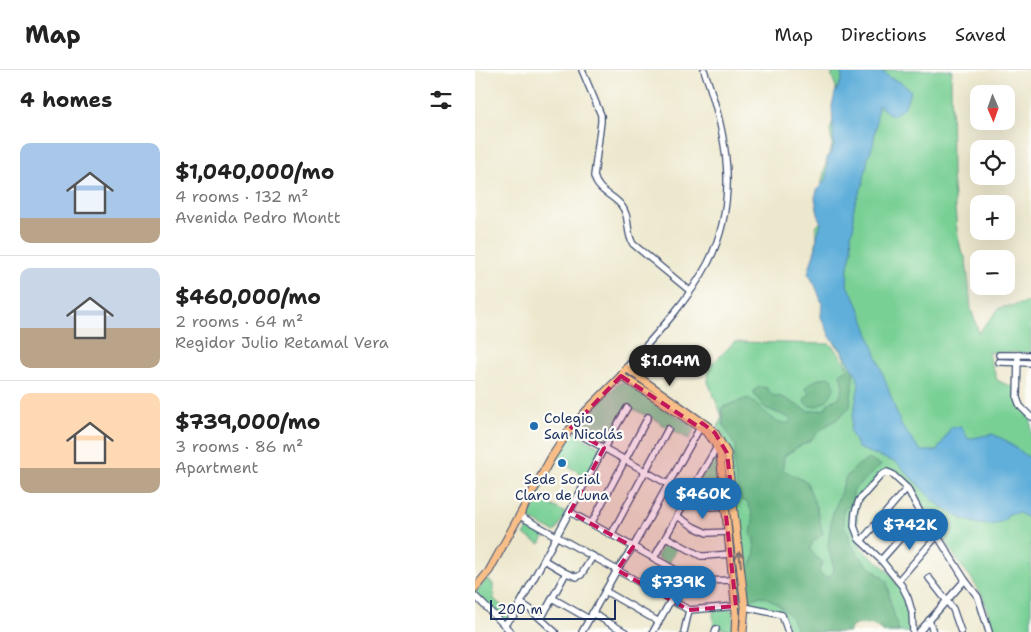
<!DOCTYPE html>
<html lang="en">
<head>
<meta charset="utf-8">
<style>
  :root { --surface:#fff; --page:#f2f2f2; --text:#222; --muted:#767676; --line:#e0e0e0; --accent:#1f6fb2 }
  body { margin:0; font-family:"Shantell Sans",sans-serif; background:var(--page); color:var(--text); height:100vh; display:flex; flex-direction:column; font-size:19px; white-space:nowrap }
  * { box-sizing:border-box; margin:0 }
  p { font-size:16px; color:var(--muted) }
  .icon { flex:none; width:28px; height:28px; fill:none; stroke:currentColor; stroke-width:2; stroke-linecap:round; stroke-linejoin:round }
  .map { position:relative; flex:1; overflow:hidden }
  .sheet { display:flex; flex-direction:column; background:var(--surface); width:475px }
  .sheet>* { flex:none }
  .needle { width:32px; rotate:178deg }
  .buttons { position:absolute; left:495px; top:15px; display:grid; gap:10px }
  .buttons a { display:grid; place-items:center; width:45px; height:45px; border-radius:10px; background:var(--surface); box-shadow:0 5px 20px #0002; font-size:25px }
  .scale { position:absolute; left:15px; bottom:12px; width:126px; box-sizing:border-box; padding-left:5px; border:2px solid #1b2f5e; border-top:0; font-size:14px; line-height:18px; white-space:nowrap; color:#1b2f5e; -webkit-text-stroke:4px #fdfcf7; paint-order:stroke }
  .price { position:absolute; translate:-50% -42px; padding:0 11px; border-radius:18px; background:var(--accent); color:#fff; font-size:16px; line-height:32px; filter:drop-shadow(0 1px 2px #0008) }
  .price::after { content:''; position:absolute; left:50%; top:30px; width:15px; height:11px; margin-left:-8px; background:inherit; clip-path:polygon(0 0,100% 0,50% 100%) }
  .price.selected { background:#222; color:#fff }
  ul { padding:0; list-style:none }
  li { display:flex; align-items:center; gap:15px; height:125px; padding:0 20px }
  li+li { border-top:1px solid var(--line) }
  li span { display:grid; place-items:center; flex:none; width:140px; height:100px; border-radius:10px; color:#555 }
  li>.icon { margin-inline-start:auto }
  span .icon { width:60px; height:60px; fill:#fffc; stroke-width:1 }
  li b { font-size:21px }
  h2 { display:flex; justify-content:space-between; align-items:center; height:60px; padding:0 20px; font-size:21px }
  header { display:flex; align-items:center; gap:30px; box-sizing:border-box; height:70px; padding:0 25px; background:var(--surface); border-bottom:1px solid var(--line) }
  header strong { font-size:24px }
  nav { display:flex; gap:28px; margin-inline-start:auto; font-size:18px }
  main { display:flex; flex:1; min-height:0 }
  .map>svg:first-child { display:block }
  .green { fill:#79d095; stroke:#4a807a }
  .forest { fill:#62b27e; stroke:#3e706e }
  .water { fill:#60afda; stroke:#3e6f9c }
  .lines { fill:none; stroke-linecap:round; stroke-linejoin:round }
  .minor-casing { stroke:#3a4b6f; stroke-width:8 }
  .major-casing { stroke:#3a4b6f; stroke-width:9 }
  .minor { stroke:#fff; stroke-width:5.5 }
  .major { stroke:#f7be88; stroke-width:7 }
  .oneway { stroke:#7e6f71 }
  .marked { fill:#c2185b; fill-opacity:0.2; stroke:#c2185b; stroke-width:4; stroke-dasharray:10 6; stroke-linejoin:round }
  .poi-dot { fill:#1f6fb2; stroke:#fdfcf7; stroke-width:2 }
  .labels { text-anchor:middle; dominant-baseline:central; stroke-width:4.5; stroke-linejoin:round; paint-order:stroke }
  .poi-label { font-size:14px; fill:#1b2f5e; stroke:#fdfcf7; text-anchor:start }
</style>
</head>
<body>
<header>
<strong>Map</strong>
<nav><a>Map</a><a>Directions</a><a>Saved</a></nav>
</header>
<main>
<section class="sheet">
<h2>4 homes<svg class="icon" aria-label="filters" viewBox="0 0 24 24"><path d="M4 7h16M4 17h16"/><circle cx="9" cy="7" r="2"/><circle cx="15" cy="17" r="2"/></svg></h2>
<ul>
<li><span style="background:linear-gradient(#a9c7e8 75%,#b9a48a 0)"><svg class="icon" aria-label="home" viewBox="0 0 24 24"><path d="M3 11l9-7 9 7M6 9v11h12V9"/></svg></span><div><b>$1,040,000/mo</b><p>4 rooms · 132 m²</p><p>Avenida Pedro Montt</p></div></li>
<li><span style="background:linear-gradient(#c9d6e8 60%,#b9a48a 0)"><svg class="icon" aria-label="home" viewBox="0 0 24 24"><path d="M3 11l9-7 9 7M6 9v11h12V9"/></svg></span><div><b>$460,000/mo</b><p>2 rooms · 64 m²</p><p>Regidor Julio Retamal Vera</p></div></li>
<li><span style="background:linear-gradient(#ffd9b3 75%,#b9a48a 0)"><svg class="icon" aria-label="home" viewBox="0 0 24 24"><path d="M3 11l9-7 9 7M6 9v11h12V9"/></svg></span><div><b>$739,000/mo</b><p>3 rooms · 86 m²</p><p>Apartment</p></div></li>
</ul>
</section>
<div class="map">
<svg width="556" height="562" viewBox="0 0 556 562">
  <rect width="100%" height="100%" fill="#fdfcf7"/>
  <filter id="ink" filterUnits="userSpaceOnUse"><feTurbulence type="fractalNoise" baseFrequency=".02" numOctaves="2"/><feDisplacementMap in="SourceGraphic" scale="10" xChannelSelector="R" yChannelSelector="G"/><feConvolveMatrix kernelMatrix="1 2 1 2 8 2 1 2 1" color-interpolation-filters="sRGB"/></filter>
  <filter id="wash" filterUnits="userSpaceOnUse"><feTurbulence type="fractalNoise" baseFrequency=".0096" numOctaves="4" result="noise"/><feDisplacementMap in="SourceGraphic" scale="20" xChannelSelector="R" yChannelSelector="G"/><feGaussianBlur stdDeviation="1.12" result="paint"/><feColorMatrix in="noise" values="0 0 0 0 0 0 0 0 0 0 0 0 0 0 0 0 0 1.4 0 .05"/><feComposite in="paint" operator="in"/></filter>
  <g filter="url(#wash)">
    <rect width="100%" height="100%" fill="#ede8cd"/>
    <g class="green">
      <path d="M 357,0 L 477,0 L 476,11 L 477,105 L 482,160 L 486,180 L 491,189 L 495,226 L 496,239 L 504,263 C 509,253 518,248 524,238 L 556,232 L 556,283 L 513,282 L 522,310 L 535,316 L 543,317 L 545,333 L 556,347 L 556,562 L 519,562 L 508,527 L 495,506 L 484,493 L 472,473 L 457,455 L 451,446 L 441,420 L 434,412 L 429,409 L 421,402 L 413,400 L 383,434 L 381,464 L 386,477 L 392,484 L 405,493 L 413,501 L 424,517 L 429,526 L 435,542 L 437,562 L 407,562 C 402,553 384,551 376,558 L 375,562 L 315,562 L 307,543 L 272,534 L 272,531 L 275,530 L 271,495 L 260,434 L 255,400 L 254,377 L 248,364 L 243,357 L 247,346 L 233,312 L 234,297 L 259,272 L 355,274 L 366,286 L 372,297 C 372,288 366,280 360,274 L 340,183 L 342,164 L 341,160 L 341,156 L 346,152 L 347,111 L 352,89 L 357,76 L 357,72 L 355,61 L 359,48 L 361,32 L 361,17 L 357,7 Z"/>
      <polygon points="148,312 218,356 220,358 214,369 184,353 185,352 173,345 172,346 152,336 130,373 127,374 101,360 101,357 111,344 144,313"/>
      <polygon points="94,362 98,362 124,377 125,379 111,406 94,397 96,394 80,386"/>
      <polygon points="242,382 248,432 246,435 238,436 215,425"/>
      <polygon points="79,386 83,388 52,447 51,446 51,442"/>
      <polygon points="64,429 91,443 80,462 53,448"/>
      <polygon points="256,445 268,538 266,562 262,562 264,541"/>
      <polygon points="54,457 70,465 65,474 49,465"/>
      <polygon points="190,471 192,471 203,477 193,495 182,487"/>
      <polygon points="12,509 18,514 19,529 36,544 31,550 29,550 0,523"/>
      <polygon points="256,539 258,541 258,561 239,557 238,541"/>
    </g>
    <g class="forest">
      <path d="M 378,297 L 378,310 L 375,337 L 362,349 L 345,360 L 335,371 L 323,377 L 309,386 L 308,400 L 332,412 L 342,440 L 348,464 L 338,471 L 335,479 L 341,487 L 348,492 L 345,498 L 344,503 L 352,508 L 358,503 L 359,499 L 353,476 L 357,446 L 371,407 L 383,395 L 394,389 L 397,391 L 406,395 L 379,419 L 376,436 L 369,439 L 368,449 L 370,458 L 374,464 L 375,473 L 390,493 L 412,511 L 415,530 L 424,562 L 407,562 L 406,558 L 394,554 L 379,555 L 371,562 L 322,562 C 320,556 318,548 313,544 C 306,536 295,528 285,526 L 274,531 L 271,503 L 273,496 L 278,491 L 280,484 L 279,471 L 276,463 L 278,452 L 276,440 L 272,432 L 266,430 C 261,416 256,390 261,376 C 254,369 253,361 248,354 C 248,349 246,341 247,338 L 250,336 L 273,328 L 276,330 L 279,333 L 281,333 C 290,342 301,355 314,353 L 317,349 L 290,338 L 279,324 L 279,321 L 282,318 L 288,317 L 292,318 L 297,325 L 309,328 L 333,341 L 347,340 L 351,338 L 353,333 L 364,328 L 366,324 L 368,316 L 365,304 L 369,301 Z"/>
      <path d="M 355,307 L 357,308 C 358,310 359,315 359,316 C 358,329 340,343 330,333 L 329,329 L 334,325 L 334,323 L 330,318 C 337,311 346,307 355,307 Z"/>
    </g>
    <polygon class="water" points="366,0 406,0 415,8 425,12 436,21 429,38 417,46 403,35 401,57 398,75 393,88 388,114 380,133 378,143 379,154 376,165 377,180 373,196 372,216 379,226 387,245 426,355 446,381 462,381 476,357 487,357 493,369 517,364 530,370 556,389 556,450 544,443 533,444 530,450 517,455 504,454 488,449 468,438 456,428 422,393 383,378 375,361 384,315 382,306 367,280 356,268 346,247 347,233 340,215 333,203 341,177 342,165 346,154 343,144 340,128 342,120 352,108 352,89 359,76 357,36 360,23 367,9"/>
  </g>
  <g filter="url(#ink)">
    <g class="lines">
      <defs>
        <g id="minor">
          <path d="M 107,0 L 126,45 L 126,52 L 119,106 C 123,122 137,124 146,135 C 156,147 150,161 158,174 L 215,221"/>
          <polyline points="524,285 556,285"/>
          <polyline points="543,285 542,328 545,336 556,347"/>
          <polyline points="524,292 556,293"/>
          <path d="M 151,298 C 179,267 213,231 233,193 C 265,130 252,64 229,0"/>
          <polyline points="95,359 232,436 238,437 258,435"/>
          <polyline points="95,442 217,509 227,511 258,510"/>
          <polyline points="45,446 214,540 261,536"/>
          <polyline points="202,446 219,457 232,463 253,462"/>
          <polyline points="116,454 173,347"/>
          <polyline points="136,465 193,359"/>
          <polyline points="191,467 226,486 230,486 255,484"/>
          <polyline points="386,471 432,418"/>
          <polyline points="179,488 215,423 242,377"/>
          <polyline points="69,490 91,503 102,507 106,505 118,486"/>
          <polyline points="406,490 446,445"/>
          <polyline points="454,508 478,539 486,562"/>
          <polyline points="423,511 462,466"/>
          <polyline points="130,521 184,552"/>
          <polyline points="0,526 36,562"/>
          <polyline points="77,528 114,549"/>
          <polyline points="46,533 55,539 80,562"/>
          <polyline points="270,537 307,545 313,562"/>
          <polyline points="117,543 150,562"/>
          <polyline points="66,549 91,503"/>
          <polyline points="454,550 458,562"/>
          <polyline points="29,555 39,545 129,378 152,338"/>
          <polyline points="107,562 142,500 158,477 227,354"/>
          <polyline points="178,562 210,505"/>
          <polyline points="209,562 214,540"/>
          <polyline points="240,562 241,559"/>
          <polyline points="438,562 437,542 433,528 427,516 406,490 384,469 379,456 380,442 384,430 406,405 412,402 417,404 432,418 451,453 465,470 490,510 503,527 514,562"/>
          <polyline points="444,562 490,510"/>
        </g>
        <g id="major">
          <polyline points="146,306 183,329 231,362 238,370 245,384 261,543 260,562"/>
          <polyline points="0,518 14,501 76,388 95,359 112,340 146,306 151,298 234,357 240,363 252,383 270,537 268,562"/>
        </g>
      </defs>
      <use href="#minor" class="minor-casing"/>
      <use href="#major" class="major-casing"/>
      <use href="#minor" class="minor"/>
      <use href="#major" class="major"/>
    </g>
    <defs><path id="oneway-shaft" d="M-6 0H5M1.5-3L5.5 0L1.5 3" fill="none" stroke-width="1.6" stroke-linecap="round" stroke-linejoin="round" transform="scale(1.25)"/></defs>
    <use class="oneway" href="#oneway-shaft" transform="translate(265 489) rotate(-97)"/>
  </g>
  <path class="marked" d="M 146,306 L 224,357 L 227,353 L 240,363 L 252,383 L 258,435 L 250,436 L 261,536 L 214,540 L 142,500 L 158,477 L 95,442 L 129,378 L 95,359 Z"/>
  <g class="poi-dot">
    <circle cx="59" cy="356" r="5"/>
    <circle cx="87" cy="393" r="5"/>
  </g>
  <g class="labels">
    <g class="poi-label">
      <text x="69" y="348">Colegio<tspan x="69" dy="16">San Nicolás</tspan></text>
      <text x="87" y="409" text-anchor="middle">Sede Social<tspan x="87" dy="16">Claro de Luna</tspan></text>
    </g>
  </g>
</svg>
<div class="buttons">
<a><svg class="needle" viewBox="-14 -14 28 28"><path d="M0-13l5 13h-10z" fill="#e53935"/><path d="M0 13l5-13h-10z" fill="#767676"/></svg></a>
<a><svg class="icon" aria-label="locate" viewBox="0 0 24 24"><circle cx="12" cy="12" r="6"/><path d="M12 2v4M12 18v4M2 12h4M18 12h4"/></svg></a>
<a>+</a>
<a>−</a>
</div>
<div class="scale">200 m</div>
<b class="price selected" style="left:195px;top:317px">$1.04M</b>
<b class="price" style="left:228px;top:450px">$460K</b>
<b class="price" style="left:435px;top:481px">$742K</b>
<b class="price" style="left:203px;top:538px">$739K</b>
</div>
</main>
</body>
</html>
